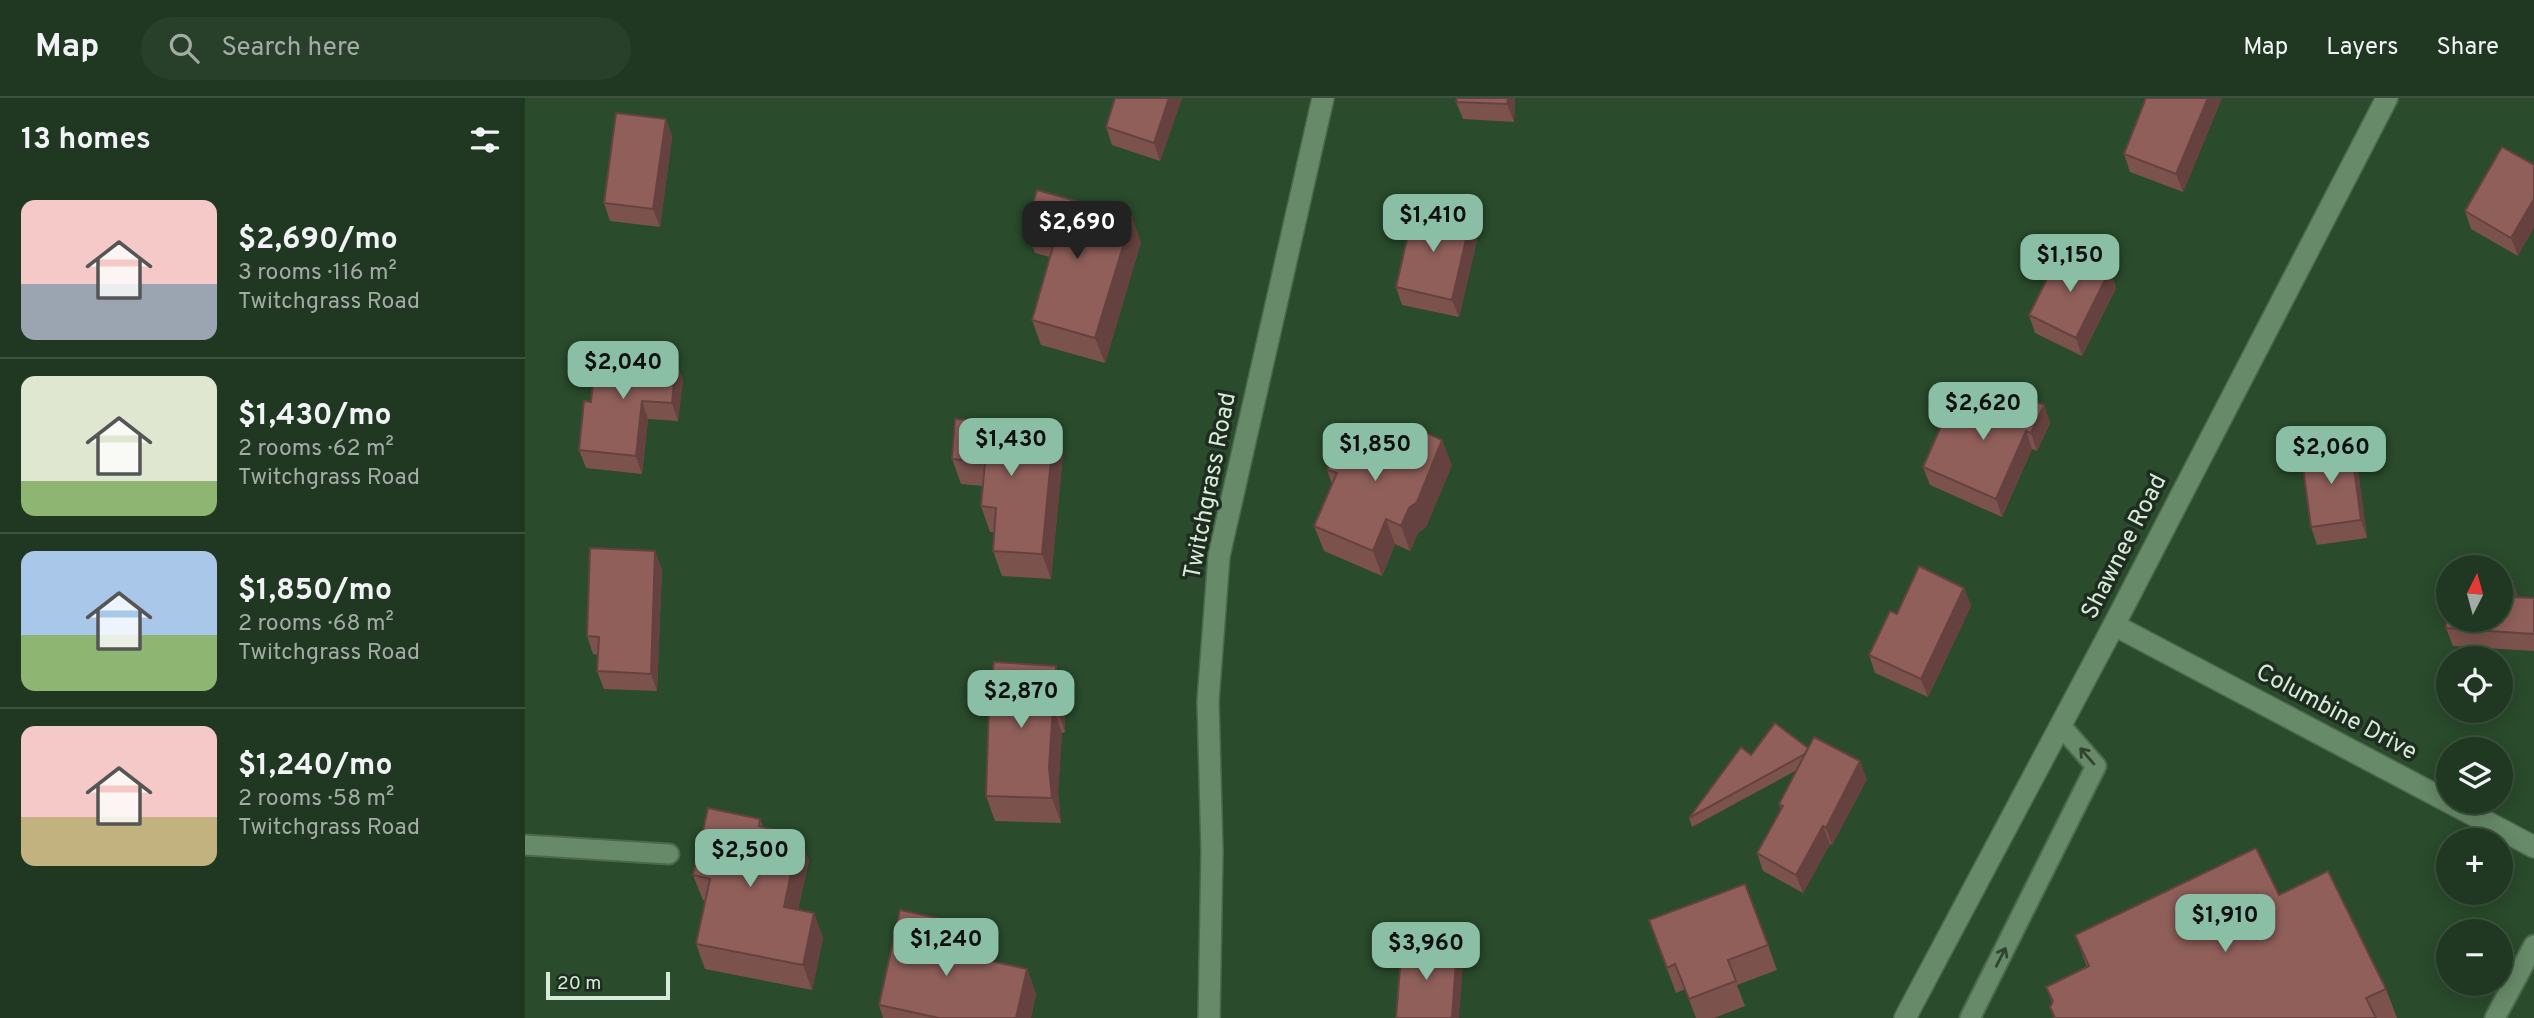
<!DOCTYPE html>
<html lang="en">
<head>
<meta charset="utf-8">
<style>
  :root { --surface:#203821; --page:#283f2a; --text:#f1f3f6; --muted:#a2aca5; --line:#3d523f; --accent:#8abfa5 }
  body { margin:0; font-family:Overpass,sans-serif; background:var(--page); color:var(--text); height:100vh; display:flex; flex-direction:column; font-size:26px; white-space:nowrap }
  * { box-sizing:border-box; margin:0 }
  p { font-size:23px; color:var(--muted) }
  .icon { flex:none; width:38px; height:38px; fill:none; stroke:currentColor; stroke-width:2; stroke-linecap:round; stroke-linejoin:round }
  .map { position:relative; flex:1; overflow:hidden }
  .sheet { display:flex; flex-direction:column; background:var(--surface); width:525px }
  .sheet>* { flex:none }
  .needle { width:46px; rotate:6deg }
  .controls { position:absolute; left:1911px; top:457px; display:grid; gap:14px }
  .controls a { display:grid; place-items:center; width:77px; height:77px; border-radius:50%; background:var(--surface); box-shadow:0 4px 18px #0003,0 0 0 2px var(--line); font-size:35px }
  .scale { position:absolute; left:21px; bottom:18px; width:124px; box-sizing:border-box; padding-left:7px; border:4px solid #d8ebd8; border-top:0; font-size:19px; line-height:24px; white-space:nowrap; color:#d8ebd8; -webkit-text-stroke:5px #1e2d1f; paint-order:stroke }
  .price { position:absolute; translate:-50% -60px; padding:0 16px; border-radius:14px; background:var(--accent); color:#111; font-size:23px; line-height:46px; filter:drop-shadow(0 2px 4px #0008) }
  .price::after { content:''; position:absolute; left:50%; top:42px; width:21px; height:16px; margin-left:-10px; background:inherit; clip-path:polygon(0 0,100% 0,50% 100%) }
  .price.selected { background:#222; color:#fff }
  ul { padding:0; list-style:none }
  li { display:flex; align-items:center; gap:21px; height:175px; padding:0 21px }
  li+li { border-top:2px solid var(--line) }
  li span { display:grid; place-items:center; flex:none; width:196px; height:140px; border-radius:14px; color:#555 }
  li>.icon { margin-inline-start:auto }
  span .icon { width:84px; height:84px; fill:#fffc; stroke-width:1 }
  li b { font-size:30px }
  h2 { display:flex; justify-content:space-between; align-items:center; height:84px; padding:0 21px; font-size:30px }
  header { display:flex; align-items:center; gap:42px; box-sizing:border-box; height:98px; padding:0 35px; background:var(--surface); border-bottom:2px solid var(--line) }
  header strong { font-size:33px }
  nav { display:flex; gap:38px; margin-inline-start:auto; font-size:24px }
  .search { width:490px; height:63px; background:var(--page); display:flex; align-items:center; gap:18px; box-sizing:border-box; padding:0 24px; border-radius:38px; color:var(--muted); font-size:26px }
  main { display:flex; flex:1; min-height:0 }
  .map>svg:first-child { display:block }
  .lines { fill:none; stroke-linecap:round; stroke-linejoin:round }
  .service-casing { stroke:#4c694e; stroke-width:23 }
  .minor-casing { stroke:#4c694e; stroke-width:24 }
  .service { stroke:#678a68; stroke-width:19 }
  .minor { stroke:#678a68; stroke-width:21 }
  .wall { fill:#7c524d }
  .shaded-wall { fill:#65423f }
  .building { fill:#905f5a; stroke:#65423f; stroke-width:2 }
  .oneway { stroke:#304431 }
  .labels { text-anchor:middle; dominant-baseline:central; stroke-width:7; stroke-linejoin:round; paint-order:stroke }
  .street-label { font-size:24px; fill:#d8ebd8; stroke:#1e2d1f }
</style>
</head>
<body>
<header>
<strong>Map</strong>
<div class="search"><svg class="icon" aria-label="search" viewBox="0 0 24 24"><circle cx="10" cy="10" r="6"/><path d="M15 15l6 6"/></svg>Search here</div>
<nav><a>Map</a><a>Layers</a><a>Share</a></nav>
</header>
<main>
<section class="sheet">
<h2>13 homes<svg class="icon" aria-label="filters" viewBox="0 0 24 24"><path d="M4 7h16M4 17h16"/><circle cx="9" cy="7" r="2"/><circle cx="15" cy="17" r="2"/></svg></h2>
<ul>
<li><span style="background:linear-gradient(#f6c9c9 60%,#9aa5b1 0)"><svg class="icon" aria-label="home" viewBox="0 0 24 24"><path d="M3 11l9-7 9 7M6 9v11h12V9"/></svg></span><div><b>$2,690/mo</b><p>3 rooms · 116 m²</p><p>Twitchgrass Road</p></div></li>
<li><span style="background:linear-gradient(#dfe7d0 75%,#8fb573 0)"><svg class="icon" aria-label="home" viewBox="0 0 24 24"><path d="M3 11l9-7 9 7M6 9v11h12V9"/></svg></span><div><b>$1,430/mo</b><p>2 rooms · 62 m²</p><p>Twitchgrass Road</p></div></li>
<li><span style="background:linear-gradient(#a9c7e8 60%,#8fb573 0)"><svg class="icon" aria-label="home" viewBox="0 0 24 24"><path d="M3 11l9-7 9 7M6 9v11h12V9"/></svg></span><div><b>$1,850/mo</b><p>2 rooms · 68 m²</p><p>Twitchgrass Road</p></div></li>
<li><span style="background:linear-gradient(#f6c9c9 65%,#c2b280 0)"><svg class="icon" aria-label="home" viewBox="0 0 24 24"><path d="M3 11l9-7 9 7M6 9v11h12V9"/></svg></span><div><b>$1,240/mo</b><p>2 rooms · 58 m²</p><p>Twitchgrass Road</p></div></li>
</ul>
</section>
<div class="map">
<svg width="2009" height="920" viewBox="0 0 2009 920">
  <rect width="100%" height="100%" fill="#2a4b2c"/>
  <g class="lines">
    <defs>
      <g id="service">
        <polyline points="0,747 144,756"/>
        <polyline points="1445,920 1571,668 1536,628"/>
        <polyline points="1970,920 2009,847"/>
      </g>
      <g id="minor">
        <polyline points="1589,527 2009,749"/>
        <polyline points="684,920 687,753 683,603 694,458 798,0"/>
        <polyline points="1380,920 1589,527 1862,0"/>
      </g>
    </defs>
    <use href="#service" class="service-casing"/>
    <use href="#minor" class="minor-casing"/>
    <use href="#service" class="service"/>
    <use href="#minor" class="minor"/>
  </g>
  <g class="wall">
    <polygon points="590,0 657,0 635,63 587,47 581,29"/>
    <polygon points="932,0 990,0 989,24 938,21 931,4"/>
    <polygon points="1697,0 1658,94 1605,74 1599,56"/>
    <polygon points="141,21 147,39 135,129 85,123 79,105"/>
    <polygon points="1977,49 1993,158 1946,131 1940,113"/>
    <polygon points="945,124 952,142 934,219 877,207 871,189"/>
    <polygon points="501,130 616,144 580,265 516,247 507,222 525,159 510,155"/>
    <polygon points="1585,172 1591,190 1557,258 1510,235 1504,217"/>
    <polygon points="158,281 153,323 123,321 117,376 61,370 54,352 66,304"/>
    <polygon points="1519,307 1525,325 1512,353 1507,351 1477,419 1405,387 1398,369 1457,321"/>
    <polygon points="825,343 880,347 927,367 901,429 893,435 885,453 870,446 857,478 799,453 789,428 807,386 802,372"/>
    <polygon points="538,355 526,481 477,478 468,453 469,434 465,434 456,408 458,388 436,386 427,361"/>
    <polygon points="1832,365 1842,440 1792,447 1786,429"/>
    <polygon points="137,471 132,593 79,591 72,573 73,557 68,556 62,538"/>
    <polygon points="1439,490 1446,508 1403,599 1350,575 1344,557 1372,516"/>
    <polygon points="1994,499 2009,500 2009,553 1928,548 1921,530"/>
    <polygon points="531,568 540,593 540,634 537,635 533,694 536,725 470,723 461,698"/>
    <polygon points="1283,650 1342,681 1307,747 1305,746 1278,795 1238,773 1232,755 1256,711 1254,706 1272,672 1167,729 1164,720 1226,657"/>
    <polygon points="235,721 238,729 284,762 273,812 289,815 298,840 287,892 180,871 171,846 180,803 178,802 168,777"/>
    <polygon points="1754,797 1861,891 1872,920 1529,920 1525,909 1527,905 1521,889 1562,869 1550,837"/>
    <polygon points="412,820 421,845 419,853 502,871 511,896 506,920 358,920 354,907"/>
    <polygon points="1124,822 1243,847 1252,872 1212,887 1220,908 1189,920 1171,920 1160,891 1151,895"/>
  </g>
  <g class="shaded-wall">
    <polygon points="644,0 657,0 635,63 629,45"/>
    <polygon points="983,0 990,0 989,24 982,6"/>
    <polygon points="1683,0 1697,0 1658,94 1651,76"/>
    <polygon points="141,21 147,39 135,129 128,111"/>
    <polygon points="2009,101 2009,130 1993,158 1986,140"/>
    <polygon points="607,119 616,144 580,265 570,240"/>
    <polygon points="945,124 952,142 934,219 927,202"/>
    <polygon points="1585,172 1591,190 1557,258 1551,240"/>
    <polygon points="151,263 158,281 153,323 147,305"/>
    <polygon points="117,303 123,321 117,376 111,358"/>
    <polygon points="1519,307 1525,325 1512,353 1506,335"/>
    <polygon points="529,330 538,355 526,481 517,456"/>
    <polygon points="1501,333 1507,351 1477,419 1471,401"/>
    <polygon points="917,342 927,367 901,429 893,435 885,453 876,428 884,410"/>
    <polygon points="1826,347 1832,365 1842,440 1836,422"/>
    <polygon points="861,421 870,446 857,478 848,453"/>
    <polygon points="130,453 137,471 132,593 126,576"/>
    <polygon points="1988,483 1994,501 1986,499"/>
    <polygon points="1439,490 1446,508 1403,599 1396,581"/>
    <polygon points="531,568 540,593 540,634 531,608"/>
    <polygon points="528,609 537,635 533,694 536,725 527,700 524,669"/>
    <polygon points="1335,663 1342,681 1307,747 1301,730"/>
    <polygon points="1298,728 1305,746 1278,795 1271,777"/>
    <polygon points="274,737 284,762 268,834 259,809"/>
    <polygon points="289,815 298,840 287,892 278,867"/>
    <polygon points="412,820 421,845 414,875 405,850"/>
    <polygon points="932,849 938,867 934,920 927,920"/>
    <polygon points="502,871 511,896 506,920 491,920"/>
  </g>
  <g class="building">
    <polygon points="590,0 644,0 629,45 581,29"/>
    <polygon points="932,0 983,0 982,6 931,4"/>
    <polygon points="1621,0 1683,0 1651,76 1599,56"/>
    <polygon points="91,15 141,21 128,111 79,105"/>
    <polygon points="1977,49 2009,67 2009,101 1986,140 1940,113"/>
    <polygon points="512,92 607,119 570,240 507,222 531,138 501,130"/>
    <polygon points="889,111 945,124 927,202 871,189"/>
    <polygon points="1551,156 1585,172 1551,240 1504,217 1533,159 1546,166"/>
    <polygon points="71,255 151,263 147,305 117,303 111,358 54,352 59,303 66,304"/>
    <polygon points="1472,287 1519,307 1506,335 1501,333 1471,401 1398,369 1425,308 1457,321"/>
    <polygon points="430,321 529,330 517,456 468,453 471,410 456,408 460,364 427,361"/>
    <polygon points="832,326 880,347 888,329 917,342 892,404 884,410 876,428 861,421 848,453 789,428 812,375 802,372 816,339 825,343"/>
    <polygon points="1826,347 1836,422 1786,429 1776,354"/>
    <polygon points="65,450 130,453 126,576 72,573 74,539 62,538"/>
    <polygon points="1394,468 1439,490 1396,581 1344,557 1365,513 1372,516"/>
    <polygon points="1976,482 1988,483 1986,499 2009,500 2009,536 1921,530 1923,497 1923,522 1976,522"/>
    <polygon points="469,564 531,568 531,608 528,609 524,669 527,700 461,698 464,605"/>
    <polygon points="1250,625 1283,650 1280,656 1164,720 1216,649 1226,657"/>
    <polygon points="1289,639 1335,663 1301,730 1298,728 1271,777 1232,755 1258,708 1254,706"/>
    <polygon points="183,710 235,721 234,728 274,737 259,809 289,815 278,867 171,846 185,781 168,777"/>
    <polygon points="1731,750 1754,797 1803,773 1861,891 1841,900 1851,920 1530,920 1525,909 1528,903 1521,889 1564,868 1550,837"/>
    <polygon points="1220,786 1243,847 1203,862 1211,883 1164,901 1150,866 1142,870 1124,822"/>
    <polygon points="375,812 412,820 405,850 502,871 491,920 414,920 354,907"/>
    <polygon points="877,845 932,849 927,920 871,920"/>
  </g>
  <defs><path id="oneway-shaft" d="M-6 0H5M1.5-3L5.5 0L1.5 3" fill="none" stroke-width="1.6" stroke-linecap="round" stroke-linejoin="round" transform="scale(1.75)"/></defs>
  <g class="oneway">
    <use href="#oneway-shaft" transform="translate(1562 658) rotate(-131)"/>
    <use href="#oneway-shaft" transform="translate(1476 859) rotate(-63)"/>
  </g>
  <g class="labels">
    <g class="street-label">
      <text transform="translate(686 388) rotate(-79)">Twitchgrass Road</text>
      <text transform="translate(1600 449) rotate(-63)">Shawnee Road</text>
      <text transform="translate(1811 615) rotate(28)">Columbine Drive</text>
    </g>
  </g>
</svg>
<div class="controls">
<a><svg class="needle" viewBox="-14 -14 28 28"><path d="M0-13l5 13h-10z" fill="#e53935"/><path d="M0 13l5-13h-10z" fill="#a2aca5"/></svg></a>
<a><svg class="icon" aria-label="locate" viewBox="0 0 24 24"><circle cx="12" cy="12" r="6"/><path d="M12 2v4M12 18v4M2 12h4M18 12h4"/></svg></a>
<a><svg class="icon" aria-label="layers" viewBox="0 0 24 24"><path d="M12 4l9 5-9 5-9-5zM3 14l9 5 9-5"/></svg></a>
<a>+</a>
<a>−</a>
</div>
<div class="scale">20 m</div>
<b class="price" style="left:908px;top:156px">$1,410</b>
<b class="price selected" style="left:552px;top:163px">$2,690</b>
<b class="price" style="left:1545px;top:196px">$1,150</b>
<b class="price" style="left:98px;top:303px">$2,040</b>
<b class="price" style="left:1458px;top:344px">$2,620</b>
<b class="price" style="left:486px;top:380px">$1,430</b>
<b class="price" style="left:850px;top:385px">$1,850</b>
<b class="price" style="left:1806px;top:388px">$2,060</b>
<b class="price" style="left:496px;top:632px">$2,870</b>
<b class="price" style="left:225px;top:791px">$2,500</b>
<b class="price" style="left:1700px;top:856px">$1,910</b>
<b class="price" style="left:421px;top:880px">$1,240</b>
<b class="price" style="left:901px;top:884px">$3,960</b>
</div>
</main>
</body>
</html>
